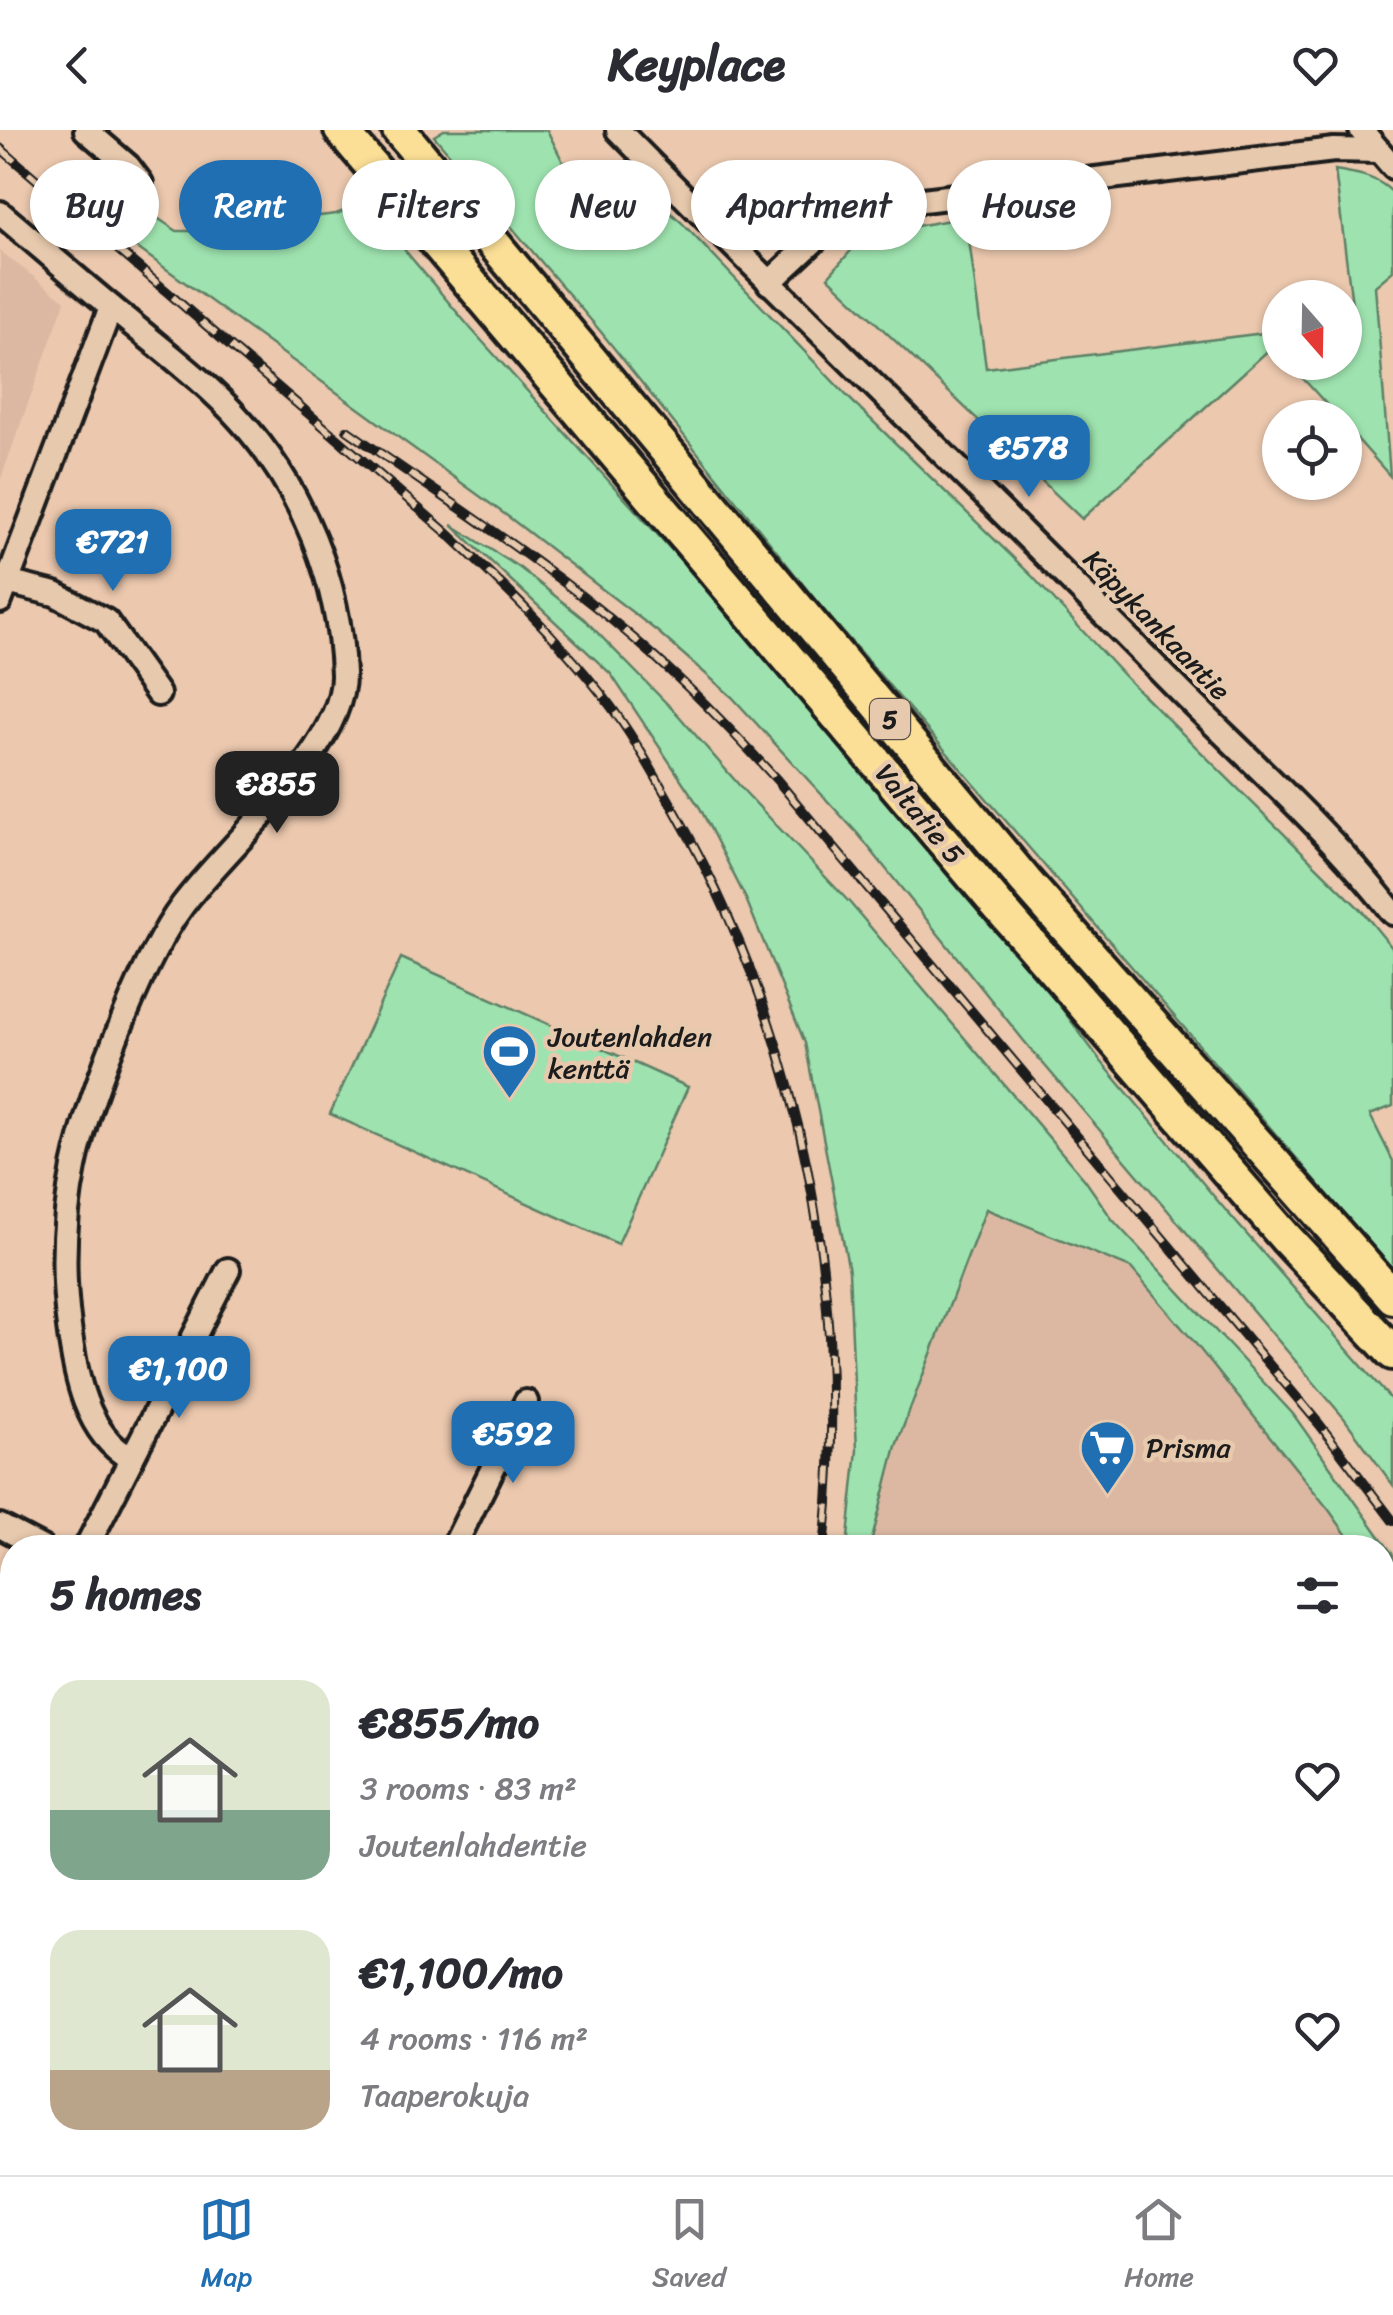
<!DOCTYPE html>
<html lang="en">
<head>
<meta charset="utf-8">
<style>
  :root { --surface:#fff; --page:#f2f2f3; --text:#2b2b33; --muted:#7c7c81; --line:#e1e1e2; --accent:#1f6fb2 }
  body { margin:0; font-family:Sriracha,sans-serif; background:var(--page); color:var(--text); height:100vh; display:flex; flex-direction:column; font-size:38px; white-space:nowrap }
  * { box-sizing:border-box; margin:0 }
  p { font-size:32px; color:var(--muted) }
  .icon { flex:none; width:55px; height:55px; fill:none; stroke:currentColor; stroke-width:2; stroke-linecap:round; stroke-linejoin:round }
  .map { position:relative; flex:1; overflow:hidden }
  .sheet { position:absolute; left:0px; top:1405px; width:1395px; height:640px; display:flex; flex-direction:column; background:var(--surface); border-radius:40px 40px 0 0; box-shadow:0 2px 8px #0004 }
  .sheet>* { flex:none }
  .hud { position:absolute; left:30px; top:30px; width:1335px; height:90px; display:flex; gap:20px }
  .needle { width:65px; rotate:160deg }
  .fabs { position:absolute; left:1262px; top:150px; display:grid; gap:20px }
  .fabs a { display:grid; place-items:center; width:100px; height:100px; border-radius:50%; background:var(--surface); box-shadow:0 2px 8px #0004; font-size:50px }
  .price { position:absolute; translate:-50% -85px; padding:0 22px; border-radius:20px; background:var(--accent); color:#fff; font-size:32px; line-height:65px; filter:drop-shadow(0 2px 5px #0008) }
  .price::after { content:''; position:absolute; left:50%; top:60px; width:30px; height:22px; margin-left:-15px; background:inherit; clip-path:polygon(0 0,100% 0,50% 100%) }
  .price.selected { background:#222; color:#fff }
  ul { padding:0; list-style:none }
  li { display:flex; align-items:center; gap:30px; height:250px; padding:0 50px }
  li span { display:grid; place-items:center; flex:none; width:280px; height:200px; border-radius:30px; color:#555 }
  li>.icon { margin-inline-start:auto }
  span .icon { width:120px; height:120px; fill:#fffc; stroke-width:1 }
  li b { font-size:42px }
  h2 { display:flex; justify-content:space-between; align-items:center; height:120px; padding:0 50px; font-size:42px }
  .pill { padding:0 35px; border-radius:45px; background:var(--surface); box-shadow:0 2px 8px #0004; font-size:35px; line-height:90px }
  .pill.selected { background:var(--accent); color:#fff }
  header { display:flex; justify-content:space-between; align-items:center; height:130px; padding:0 50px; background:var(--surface); font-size:45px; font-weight:700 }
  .dock { display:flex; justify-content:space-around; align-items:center; height:140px; border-top:2px solid var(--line); background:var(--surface); font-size:28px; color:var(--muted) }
  .dock a { display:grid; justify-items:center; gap:5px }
  .dock .selected { color:var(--accent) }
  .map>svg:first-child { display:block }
  .built { fill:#dcb8a2 }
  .green { fill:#9ee3af; stroke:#5d8066; stroke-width:2.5 }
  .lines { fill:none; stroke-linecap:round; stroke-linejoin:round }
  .minor-casing { stroke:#1c1c1c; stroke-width:30 }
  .highway-casing { stroke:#1c1c1c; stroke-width:40 }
  .minor { stroke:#e7c9ad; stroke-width:22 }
  .highway { stroke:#fbdf96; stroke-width:32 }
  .rail-casing { stroke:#1c1c1c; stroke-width:10 }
  .rail { stroke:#e7c9ad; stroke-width:6; stroke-dasharray:19; stroke-linecap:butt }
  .labels { text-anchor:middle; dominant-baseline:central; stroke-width:9; stroke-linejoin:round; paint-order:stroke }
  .shield { fill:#e7c9ad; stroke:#595048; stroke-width:2.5 }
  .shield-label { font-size:25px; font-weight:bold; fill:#1c1c1c }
  .street-label { font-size:28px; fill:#1c1c1c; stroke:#e7c9ad }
  .poi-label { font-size:28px; fill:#1c1c1c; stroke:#e7c9ad; text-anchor:start }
</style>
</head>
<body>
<header><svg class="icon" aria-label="back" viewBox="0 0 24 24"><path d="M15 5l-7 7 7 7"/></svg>Keyplace<svg class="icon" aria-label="heart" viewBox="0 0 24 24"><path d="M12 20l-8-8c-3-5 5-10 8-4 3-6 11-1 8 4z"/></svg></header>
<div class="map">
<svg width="1393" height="2045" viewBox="0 0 1393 2045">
  <rect width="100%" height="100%" fill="#ebc8ae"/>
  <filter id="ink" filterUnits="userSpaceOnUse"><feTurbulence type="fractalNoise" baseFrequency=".01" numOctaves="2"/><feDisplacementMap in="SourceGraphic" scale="20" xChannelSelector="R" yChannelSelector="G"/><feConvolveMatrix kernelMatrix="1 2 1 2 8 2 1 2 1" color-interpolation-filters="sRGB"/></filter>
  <g filter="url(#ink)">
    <g class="built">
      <polygon points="0,121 65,171 0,351"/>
      <polygon points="985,1079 1131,1138 1195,1213 1329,1380 1355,1417 870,1418 896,1316"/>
      <polygon points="1383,1457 1393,1472 1393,1836 1383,1858"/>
      <polygon points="568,2032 858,2032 858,2033 853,2045 556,2045"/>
    </g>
    <g class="green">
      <polygon points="444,0 547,0 563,32 621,38 681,92 849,268 1031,445 1125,547 1362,781 1393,819 1393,976 1370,985 1393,1031 1393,1140 818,473 601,202 434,6"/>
      <path d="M 1335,40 C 1357,44 1377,46 1393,63 L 1393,141 L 1375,156 L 1390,346 L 1345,295 L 1345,288 L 1338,287 L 1289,233 L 1345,232 L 1345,192 L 1354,190 Z"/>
      <polygon points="365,73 472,200 695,446 871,650 1037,845 1100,930 1222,1076 1393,1272 1393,1355 1344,1288 1024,911 858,704 732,567 658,502 510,388 118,104 139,76 177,101 195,101 216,87 294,89 336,84"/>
      <polygon points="966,87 986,238 1280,201 1280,222 1273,216 1082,389 828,147 855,116 873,104"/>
      <polygon points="452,395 520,438 584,489 679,586 746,663 850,773 1085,1050 1112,1089 1293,1284 1393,1425 1393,1472 1383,1457 1382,1418 1355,1417 1329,1380 1195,1213 1131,1138 986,1079 896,1316 870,1417 847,1417 857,1320 849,1141 805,913 746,769 700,678 611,544"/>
      <polygon points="401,828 688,957 618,1114 330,984"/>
      <polygon points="12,1701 12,1792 0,1785 0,1725"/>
      <polygon points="0,1950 12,1956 12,2032 92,2033 86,2045 0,2045"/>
      <polygon points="920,2033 1268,2032 1273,2045 916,2045"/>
    </g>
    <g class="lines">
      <defs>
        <g id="minor">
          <polyline points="86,0 128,36 141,53"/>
          <path d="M 618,0 C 799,184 986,363 1167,548 C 1243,625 1326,697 1393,783"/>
          <polyline points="1361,0 1393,37"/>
          <path d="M 0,83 C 42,118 84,155 127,190 C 165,222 206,252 240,290 C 302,358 340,452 343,544 C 345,618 225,717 182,776 C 159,807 141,847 126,883 C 80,991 53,1078 69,1197 C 75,1244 86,1304 130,1328"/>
          <polyline points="769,153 828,98 865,77 1334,20 1379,21"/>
          <polyline points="7,452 55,464 106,491 158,564"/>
          <polyline points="0,471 111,177"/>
          <polyline points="0,1396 42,1418"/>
          <polyline points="86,1418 228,1140"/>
          <polyline points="453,1418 526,1272"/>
          <polyline points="0,1936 12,1942"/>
          <polyline points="1382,2017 1393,2020"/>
          <polyline points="190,2032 214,2045"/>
          <polyline points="1305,2032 1326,2040 1353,2032"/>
          <polyline points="343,2045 349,2032"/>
          <polyline points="887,2045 892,2032"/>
        </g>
        <g id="highway">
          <polyline points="341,0 999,777 1285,1107 1393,1223"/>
          <polyline points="399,0 1026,752 1393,1167"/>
        </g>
      </defs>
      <use href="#minor" class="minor-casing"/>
      <use href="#highway" class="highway-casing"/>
      <use href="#minor" class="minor"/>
      <use href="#highway" class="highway"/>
      <defs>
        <g id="rail">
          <path d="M 0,18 L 446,402 C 502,454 556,506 603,566 C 631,602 653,642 675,681 C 802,904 851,1164 824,1418"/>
          <path d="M 347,300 C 455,376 568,447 665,536 C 705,572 741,611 777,650 L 1320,1295 L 1393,1391"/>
          <polyline points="533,2045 543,2032"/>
        </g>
      </defs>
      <use href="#rail" class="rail-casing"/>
      <use href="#rail" class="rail"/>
    </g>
  </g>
  <defs>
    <symbol id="stadium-pin" viewBox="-11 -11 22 30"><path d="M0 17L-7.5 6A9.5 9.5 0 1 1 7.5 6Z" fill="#1f6fb2" stroke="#e7c9ad"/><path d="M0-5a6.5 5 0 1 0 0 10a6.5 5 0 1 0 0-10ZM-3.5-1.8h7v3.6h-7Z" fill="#fff"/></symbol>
    <symbol id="supermarket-pin" viewBox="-11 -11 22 30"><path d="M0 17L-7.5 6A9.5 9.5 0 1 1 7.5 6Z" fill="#1f6fb2" stroke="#e7c9ad"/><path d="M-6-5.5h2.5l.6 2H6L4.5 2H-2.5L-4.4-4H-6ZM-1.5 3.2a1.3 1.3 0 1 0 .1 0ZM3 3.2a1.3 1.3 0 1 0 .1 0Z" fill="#fff"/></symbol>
  </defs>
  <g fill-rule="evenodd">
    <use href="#stadium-pin" x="478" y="890" width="63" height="86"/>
    <use href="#supermarket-pin" x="1076" y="1286" width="63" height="86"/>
  </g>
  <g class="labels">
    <rect class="shield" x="870" y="569" width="40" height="40" rx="8"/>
    <g class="shield-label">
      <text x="890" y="589">5</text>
    </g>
    <g class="street-label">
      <text transform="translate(1157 495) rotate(46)">Käpykankaantie</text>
      <text transform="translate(920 684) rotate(50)">Valtatie 5</text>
    </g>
    <g class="poi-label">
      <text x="548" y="906">Joutenlahden<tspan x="548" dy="32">kenttä</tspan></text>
      <text x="1146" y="1317">Prisma</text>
    </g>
  </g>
</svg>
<div class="fabs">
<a><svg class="needle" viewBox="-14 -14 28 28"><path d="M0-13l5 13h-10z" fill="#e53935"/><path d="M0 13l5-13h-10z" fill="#7c7c81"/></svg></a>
<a><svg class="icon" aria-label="locate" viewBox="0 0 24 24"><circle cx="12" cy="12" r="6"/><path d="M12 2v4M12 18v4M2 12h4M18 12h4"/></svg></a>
</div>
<b class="price" style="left:1029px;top:370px">€578</b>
<b class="price" style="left:113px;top:464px">€721</b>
<b class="price selected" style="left:277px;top:706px">€855</b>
<b class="price" style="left:179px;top:1291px">€1,100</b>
<b class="price" style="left:513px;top:1356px">€592</b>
<div class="hud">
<a class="pill">Buy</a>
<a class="pill selected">Rent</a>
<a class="pill">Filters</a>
<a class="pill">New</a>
<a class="pill">Apartment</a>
<a class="pill">House</a>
</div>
<section class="sheet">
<h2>5 homes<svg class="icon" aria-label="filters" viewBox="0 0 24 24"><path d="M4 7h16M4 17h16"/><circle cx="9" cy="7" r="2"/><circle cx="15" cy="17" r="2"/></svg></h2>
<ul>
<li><span style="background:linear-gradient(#dfe7d0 65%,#7fa58c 0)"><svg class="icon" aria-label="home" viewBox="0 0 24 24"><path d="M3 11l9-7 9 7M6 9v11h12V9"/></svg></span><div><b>€855/mo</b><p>3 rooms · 83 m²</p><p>Joutenlahdentie</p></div><svg class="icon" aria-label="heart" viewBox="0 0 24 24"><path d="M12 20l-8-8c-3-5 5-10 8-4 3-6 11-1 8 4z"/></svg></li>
<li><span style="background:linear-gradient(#dfe7d0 70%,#b9a48a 0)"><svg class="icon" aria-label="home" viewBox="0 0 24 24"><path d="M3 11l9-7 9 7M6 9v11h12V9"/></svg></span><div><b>€1,100/mo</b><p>4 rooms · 116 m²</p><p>Taaperokuja</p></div><svg class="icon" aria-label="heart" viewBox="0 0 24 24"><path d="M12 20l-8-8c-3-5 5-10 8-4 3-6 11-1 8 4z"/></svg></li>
</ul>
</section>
</div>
<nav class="dock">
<a class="selected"><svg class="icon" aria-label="map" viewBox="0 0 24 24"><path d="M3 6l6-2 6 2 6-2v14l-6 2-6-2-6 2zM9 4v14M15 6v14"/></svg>Map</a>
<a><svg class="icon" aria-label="saved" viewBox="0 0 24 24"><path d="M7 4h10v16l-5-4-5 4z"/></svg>Saved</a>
<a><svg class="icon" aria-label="home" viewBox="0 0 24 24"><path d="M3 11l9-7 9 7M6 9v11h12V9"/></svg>Home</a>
</nav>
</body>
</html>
